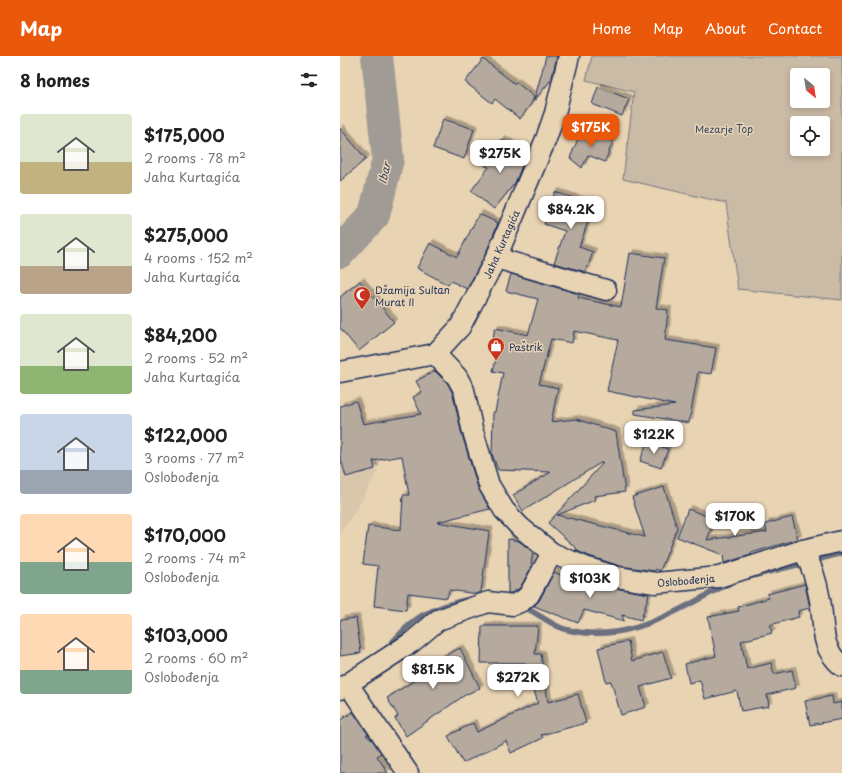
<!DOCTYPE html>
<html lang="en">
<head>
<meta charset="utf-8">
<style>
  :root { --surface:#fff; --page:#f2f2f2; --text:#222; --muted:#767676; --accent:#ea580c }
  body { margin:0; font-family:"Playpen Sans",sans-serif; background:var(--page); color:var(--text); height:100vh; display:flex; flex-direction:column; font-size:15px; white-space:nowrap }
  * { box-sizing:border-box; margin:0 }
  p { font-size:13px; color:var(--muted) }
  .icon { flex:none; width:22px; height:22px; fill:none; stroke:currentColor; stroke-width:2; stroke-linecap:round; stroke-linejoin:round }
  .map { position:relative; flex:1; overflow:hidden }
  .panel { display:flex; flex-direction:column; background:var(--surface); width:340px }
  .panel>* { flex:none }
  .needle { width:26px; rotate:150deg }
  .controls { position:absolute; left:450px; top:12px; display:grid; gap:8px }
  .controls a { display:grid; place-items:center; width:40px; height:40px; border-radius:4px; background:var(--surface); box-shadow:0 2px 6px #0003; font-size:20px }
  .price { position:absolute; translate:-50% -34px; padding:0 9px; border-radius:8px; background:#fff; color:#222; font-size:13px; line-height:26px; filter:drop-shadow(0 1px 2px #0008) }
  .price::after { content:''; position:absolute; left:50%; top:24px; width:12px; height:9px; margin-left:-6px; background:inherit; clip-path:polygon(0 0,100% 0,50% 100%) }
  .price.on { background:var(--accent); color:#fff }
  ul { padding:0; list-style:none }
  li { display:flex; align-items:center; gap:12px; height:100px; padding:0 20px }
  li span { display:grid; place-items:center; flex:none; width:112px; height:80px; border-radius:4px; color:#555 }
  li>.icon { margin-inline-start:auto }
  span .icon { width:48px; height:48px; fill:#fffc; stroke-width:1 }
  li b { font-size:17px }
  h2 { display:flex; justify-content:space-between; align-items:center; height:48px; padding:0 20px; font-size:17px }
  header { display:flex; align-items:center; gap:24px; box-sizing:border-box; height:56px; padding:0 20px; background:var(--accent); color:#fff }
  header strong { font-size:19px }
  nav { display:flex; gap:22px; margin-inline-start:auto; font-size:14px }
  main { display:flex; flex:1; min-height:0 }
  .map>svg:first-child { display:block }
  .built { fill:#d9c7ac }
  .green { fill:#cabba6; stroke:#727582; fill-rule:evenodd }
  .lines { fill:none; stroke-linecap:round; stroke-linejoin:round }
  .stream { stroke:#6b707f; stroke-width:5.5 }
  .river { stroke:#a19b95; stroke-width:32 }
  .building { fill:#b5aa9d; stroke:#1b2f5e; filter:url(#shadow) }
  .minor-casing { stroke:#1b2f5e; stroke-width:23 }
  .minor { stroke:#e8d3b2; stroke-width:20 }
  .labels { text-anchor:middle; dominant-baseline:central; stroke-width:3; stroke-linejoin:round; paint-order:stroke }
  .park-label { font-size:10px; fill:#354469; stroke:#e8d3b2 }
  .street-label { font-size:10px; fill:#1b2f5e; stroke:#e8d3b2 }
  .poi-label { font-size:10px; fill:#1b2f5e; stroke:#e8d3b2; text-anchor:start }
  .water-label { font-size:11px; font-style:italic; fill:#364569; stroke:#e8d3b2 }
</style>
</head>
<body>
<header>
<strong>Map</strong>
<nav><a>Home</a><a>Map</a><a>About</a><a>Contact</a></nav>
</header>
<main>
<section class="panel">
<h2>8 homes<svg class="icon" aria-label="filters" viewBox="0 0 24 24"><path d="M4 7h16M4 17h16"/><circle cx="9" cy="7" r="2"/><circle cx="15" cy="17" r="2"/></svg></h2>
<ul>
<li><span style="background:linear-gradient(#dfe7d0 60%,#c2b280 0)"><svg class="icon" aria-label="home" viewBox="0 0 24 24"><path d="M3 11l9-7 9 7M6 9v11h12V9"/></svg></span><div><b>$175,000</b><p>2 rooms · 78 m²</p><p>Jaha Kurtagića</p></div></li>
<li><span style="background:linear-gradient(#dfe7d0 65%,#b9a48a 0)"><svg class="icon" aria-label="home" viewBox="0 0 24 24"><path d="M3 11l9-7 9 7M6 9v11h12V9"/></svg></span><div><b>$275,000</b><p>4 rooms · 152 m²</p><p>Jaha Kurtagića</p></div></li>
<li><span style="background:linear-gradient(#dfe7d0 65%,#8fb573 0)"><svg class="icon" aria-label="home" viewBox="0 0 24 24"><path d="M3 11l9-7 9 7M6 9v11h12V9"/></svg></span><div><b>$84,200</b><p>2 rooms · 52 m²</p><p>Jaha Kurtagića</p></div></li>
<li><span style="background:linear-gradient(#c9d6e8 70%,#9aa5b1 0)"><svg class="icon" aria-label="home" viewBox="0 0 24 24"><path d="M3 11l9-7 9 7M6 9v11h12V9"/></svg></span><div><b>$122,000</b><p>3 rooms · 77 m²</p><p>Oslobođenja</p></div></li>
<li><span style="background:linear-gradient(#ffd9b3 60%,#7fa58c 0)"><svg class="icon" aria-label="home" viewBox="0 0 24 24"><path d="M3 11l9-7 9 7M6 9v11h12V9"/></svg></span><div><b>$170,000</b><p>2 rooms · 74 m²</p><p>Oslobođenja</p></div></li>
<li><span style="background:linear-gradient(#ffd9b3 70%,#7fa58c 0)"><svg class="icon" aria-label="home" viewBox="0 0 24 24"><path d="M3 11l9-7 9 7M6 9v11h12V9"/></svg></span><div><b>$103,000</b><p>2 rooms · 60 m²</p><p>Oslobođenja</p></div></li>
</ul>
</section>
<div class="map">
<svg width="502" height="717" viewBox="0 0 502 717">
  <defs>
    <filter id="shadow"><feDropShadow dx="3.5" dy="-3.5" stdDeviation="0" flood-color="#0004"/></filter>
  </defs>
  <rect width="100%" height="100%" fill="#e8d3b2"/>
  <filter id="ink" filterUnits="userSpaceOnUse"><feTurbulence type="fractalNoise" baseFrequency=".025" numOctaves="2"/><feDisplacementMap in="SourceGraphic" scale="8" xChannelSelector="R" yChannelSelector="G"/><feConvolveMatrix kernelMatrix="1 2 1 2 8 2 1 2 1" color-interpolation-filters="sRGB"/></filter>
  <g filter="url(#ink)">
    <polygon class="built" points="20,347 37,416 18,451 0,477 0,352"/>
    <path class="green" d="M 252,0 L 502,0 L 502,244 L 398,233 L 386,147 L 283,123 L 294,36 L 246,24 ZM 457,19 L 483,19 L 483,45 L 457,45 ZM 457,67 L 483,67 L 483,93 L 457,93 Z"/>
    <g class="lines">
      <g class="stream">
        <polyline points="473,505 502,497"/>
        <polyline points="409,521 465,507"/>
        <path d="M 182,550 C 194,555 213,570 224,573 C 288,590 336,554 390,527"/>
        <path d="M 46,593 C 57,581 69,567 83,559 C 97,552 114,546 130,543"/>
      </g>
      <polyline class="river" points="0,196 34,159 48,103 37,0"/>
    </g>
    <g class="building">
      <polygon points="206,0 217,0 211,26 210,25 194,45"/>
      <polygon points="143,3 175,28 176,26 194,41 191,48 180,63 155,43 152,47 125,26"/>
      <polygon points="258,31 289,43 282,60 252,48"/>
      <polygon points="103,63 134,73 124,103 93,92"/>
      <polygon points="0,72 26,103 0,125"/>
      <polygon points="242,73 273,85 265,106 248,99 242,112 230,102"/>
      <polygon points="162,83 187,99 182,106 183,107 175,127 154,153 131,135 149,111 145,110"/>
      <polygon points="215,136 254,149 239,191 253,196 246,216 214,207 225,175 204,168"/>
      <polygon points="139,158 158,167 146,197 127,233 111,225 108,229 77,212 90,187 117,201"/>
      <polygon points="290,197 324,202 316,252 328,254 325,284 376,292 371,318 358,316 349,367 295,358 295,354 335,349 267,335 278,284 234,275 232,287 211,283 199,328 218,332 211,366 236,363 276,376 285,436 254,440 255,444 217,459 305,481 292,441 324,431 337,472 320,515 316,513 315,515 280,510 249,500 235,494 238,494 208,467 263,407 262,406 183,455 173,439 211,416 158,414 152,398 153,356 155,356 163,317 153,315 159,292 151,290 155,272 188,279 198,243 166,235 171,218 239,238 238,242 281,251"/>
      <polygon points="20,225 54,266 19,295 0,272 0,241"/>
      <polygon points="95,315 108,328 113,338 121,375 138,432 150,453 97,466 150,475 149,476 141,536 137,538 109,534 107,542 68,537 66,554 34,550 38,510 23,508 28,470 61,474 63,439 69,439 62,400 33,405 35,413 6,421 0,400 0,350 16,345 23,368 81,358 73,341 82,336 76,325"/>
      <polygon points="307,386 328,393 321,412 300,405"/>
      <polygon points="348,453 375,463 367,484 427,476 425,468 452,461 458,483 411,497 411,499 384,507 383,499 337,481"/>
      <polygon points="168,483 179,485 193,496 191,508 193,508 180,532 171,537 168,537"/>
      <polygon points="214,516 225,521 227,516 242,522 274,532 309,538 301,564 282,559 284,565 244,554 238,567 194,550 199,545"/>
      <polygon points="465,528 470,552 458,555 459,561 430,569 432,577 401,585 407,613 431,607 434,618 452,614 456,632 427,639 429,650 401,655 397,635 365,643 360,624 349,627 345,608 376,600 368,561 399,555 398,551 429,542 427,538"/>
      <polygon points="16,562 21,597 0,600 0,564"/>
      <polygon points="142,570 198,570 195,598 201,598 208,646 238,638 246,667 201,679 203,682 171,697 166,685 123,707 108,680 133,667 137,676 198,647 185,607 141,607"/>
      <polygon points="288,585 292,605 323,596 331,622 300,631 306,651 281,659 271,625 266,626 258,592"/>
      <polygon points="120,592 140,632 125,639 66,680 55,662 58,660 47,642 75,624 69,616 88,603 91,607"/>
      <polygon points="492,640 493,648 502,646 502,663 470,669 465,645"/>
      <polygon points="13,656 28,678 26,679 33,685 41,697 37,700 48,717 0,717 0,664"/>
    </g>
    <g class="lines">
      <defs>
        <g id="minor">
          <polyline points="156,202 266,234"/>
          <polyline points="95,298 117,321 124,334 132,372 149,429 164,454 180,471 212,497 245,511 277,521 315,527 379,521 463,494 502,485"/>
          <polyline points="95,298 120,271 156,202 206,83 215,57 229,0"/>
          <polyline points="0,316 95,298"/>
          <path d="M 463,494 C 472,509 477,527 480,544 C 485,570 479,591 502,610"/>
          <polyline points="8,628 68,717"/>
          <polyline points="0,633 72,586 98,564 148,546 173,549 182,545 189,539 212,497"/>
        </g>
      </defs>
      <use href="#minor" class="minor-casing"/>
      <use href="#minor" class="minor"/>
    </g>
  </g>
  <defs>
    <symbol id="mosque-pin" viewBox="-11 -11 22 30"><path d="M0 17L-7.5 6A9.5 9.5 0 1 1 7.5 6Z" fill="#c8321e" stroke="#e8d3b2"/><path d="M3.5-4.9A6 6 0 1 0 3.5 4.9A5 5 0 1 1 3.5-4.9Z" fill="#fff"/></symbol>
    <symbol id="shop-pin" viewBox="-11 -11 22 30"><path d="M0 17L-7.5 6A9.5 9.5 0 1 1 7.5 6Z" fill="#c8321e" stroke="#e8d3b2"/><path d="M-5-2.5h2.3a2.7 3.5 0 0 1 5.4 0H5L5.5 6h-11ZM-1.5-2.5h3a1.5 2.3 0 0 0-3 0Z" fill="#fff"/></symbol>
  </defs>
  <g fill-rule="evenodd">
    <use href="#mosque-pin" x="12" y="229" width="20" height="27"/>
    <use href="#shop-pin" x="146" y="280" width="20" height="27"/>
  </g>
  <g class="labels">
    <g class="park-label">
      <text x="384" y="72">Mezarje Top</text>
    </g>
    <g class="street-label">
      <text transform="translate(161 188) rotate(-66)">Jaha Kurtagića</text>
      <text transform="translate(346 524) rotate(-5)">Oslobođenja</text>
    </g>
    <g class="poi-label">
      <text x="35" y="233">Džamija Sultan<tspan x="35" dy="12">Murat II</tspan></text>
      <text x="169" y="290">Paštrik</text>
    </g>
    <g class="water-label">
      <text transform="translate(44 117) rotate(-77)">Ibar</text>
    </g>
  </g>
</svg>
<div class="controls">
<a><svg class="needle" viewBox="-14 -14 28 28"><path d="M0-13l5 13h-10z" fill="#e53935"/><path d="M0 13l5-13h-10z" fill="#767676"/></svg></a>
<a><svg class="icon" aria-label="locate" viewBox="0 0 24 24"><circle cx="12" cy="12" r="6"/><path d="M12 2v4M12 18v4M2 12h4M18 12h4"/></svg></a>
</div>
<b class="price on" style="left:251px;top:92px">$175K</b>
<b class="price" style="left:160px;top:118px">$275K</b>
<b class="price" style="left:231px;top:174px">$84.2K</b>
<b class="price" style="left:314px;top:399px">$122K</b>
<b class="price" style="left:395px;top:481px">$170K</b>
<b class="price" style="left:250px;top:543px">$103K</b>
<b class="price" style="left:93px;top:634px">$81.5K</b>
<b class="price" style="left:178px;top:642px">$272K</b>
</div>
</main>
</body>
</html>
